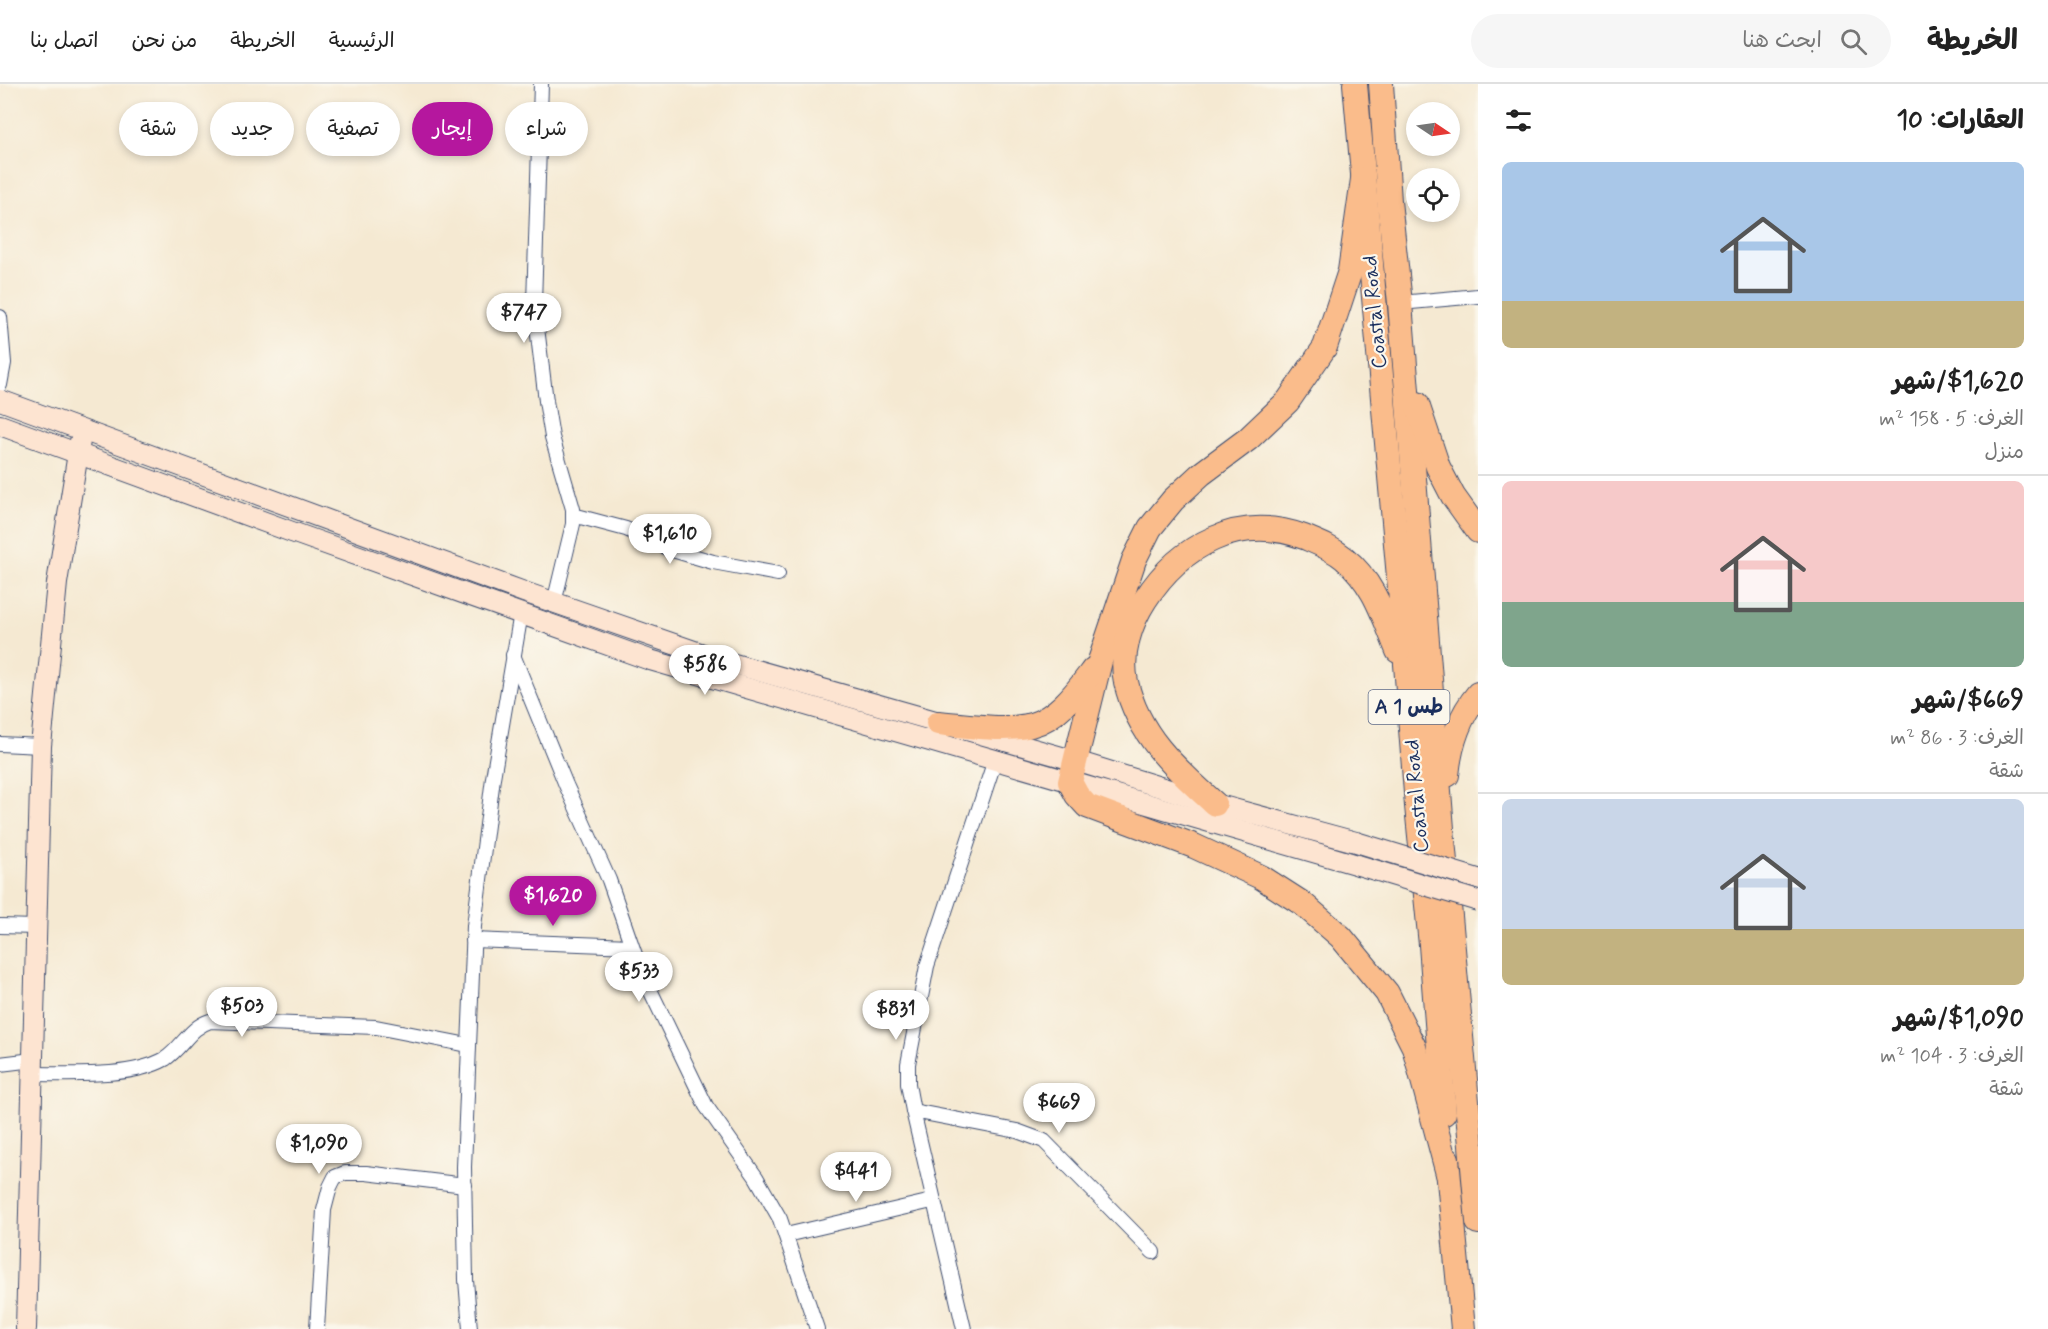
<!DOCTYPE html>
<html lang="ar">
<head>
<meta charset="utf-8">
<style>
  :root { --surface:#fff; --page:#f6f6f6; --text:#222; --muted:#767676; --line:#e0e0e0; --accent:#b5179e }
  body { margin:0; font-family:Mynerve,"Playpen Sans Arabic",sans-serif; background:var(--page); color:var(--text); direction:rtl; height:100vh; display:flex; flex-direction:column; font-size:22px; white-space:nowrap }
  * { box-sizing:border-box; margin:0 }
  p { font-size:20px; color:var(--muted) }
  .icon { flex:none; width:33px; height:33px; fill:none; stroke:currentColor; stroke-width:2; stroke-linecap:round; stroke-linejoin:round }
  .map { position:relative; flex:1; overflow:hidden; direction:ltr }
  .sheet { display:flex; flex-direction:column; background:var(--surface); width:570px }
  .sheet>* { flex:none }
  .hud { position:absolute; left:18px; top:18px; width:570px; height:54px; direction:rtl; display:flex; gap:12px }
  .needle { width:39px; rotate:103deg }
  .controls { position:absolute; left:1406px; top:18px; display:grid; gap:12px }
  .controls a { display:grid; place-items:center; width:54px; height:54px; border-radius:50%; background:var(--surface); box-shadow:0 3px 9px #0003; font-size:30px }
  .price { position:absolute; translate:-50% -51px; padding:0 14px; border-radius:21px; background:#fff; color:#222; font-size:20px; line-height:39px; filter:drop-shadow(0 2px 3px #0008) }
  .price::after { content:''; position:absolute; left:50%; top:36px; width:18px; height:14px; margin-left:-9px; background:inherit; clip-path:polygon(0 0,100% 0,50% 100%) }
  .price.on { background:var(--accent); color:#fff }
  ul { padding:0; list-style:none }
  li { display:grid; align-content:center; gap:12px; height:318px; padding:0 24px }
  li+li { border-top:2px solid var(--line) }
  li span { display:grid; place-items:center; height:186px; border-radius:9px; color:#555 }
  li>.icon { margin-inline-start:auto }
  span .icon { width:108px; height:108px; fill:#fffc; stroke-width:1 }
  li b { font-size:26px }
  h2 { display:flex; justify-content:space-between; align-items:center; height:72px; padding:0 24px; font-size:26px }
  .chip { padding:0 21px; border-radius:27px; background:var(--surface); box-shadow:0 3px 9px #0003; font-size:21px; line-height:54px }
  .chip.on { background:var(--accent); color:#fff }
  header { display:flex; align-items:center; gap:36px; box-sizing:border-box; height:84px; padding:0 30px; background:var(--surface); border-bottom:2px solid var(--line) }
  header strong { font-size:28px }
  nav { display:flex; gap:33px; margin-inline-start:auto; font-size:21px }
  .search { width:420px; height:54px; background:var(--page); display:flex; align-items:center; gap:15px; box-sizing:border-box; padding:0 21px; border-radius:33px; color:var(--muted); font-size:22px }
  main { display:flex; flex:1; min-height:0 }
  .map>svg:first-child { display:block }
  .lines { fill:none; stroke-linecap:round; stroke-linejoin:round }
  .street-casing { stroke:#3c4b6f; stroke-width:16 }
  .secondary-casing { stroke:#3c4b6f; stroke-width:22 }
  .highway-casing { stroke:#3c4b6f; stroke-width:26 }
  .street { stroke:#fff; stroke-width:14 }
  .secondary { stroke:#fde4d1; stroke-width:20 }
  .highway { stroke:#fabc8b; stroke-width:24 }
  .secondary-bridge-casing { stroke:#3c4b6f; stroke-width:22; stroke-linecap:butt }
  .secondary-bridge { stroke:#fde4d1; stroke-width:20 }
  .labels { text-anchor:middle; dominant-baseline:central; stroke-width:4.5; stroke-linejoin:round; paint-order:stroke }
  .shield { fill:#fbf7ec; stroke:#5e6b89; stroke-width:1.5 }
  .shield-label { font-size:20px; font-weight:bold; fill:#1b2f5e }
  .street-label { font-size:21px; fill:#1b2f5e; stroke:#fbf7ec }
</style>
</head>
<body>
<header>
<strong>الخريطة</strong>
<div class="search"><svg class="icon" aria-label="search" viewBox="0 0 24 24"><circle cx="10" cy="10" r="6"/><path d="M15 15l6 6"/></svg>ابحث هنا</div>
<nav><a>الرئيسية</a><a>الخريطة</a><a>من نحن</a><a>اتصل بنا</a></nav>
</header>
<main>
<section class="sheet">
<h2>العقارات: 10<svg class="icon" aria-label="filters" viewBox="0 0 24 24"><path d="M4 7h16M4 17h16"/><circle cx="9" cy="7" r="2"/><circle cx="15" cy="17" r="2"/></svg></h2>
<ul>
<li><span style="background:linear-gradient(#a9c7e8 75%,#c2b280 0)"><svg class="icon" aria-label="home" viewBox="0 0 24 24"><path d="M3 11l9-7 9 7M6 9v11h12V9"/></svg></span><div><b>$1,620/شهر</b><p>الغرف: 5 · 158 m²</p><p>منزل</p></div></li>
<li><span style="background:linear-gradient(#f6c9c9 65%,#7fa58c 0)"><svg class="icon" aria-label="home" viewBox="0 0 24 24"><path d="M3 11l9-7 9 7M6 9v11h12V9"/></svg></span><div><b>$669/شهر</b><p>الغرف: 3 · 86 m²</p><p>شقة</p></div></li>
<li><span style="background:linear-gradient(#c9d6e8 70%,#c2b280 0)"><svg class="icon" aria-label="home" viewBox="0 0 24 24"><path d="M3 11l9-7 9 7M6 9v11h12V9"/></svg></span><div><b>$1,090/شهر</b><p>الغرف: 3 · 104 m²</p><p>شقة</p></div></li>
</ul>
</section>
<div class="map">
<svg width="1478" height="1245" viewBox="0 0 1478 1245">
  <rect width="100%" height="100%" fill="#fbf7ec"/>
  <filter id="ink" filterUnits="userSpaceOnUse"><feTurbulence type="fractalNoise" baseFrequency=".0167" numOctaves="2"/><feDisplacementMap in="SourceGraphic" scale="12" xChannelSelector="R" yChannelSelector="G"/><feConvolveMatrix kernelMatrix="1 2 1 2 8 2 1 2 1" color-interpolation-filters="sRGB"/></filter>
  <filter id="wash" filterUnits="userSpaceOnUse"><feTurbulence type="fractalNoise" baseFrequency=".008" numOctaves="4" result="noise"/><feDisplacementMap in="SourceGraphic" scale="24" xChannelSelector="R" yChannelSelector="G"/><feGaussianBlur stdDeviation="1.35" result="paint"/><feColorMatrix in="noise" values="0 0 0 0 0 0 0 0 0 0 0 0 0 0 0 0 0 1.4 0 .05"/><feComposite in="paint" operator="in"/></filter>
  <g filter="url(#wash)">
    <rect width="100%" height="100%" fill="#f5e9d2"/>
  </g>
  <g filter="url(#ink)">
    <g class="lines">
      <defs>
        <g id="street">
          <polyline points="541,0 534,219 546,317 552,353 573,425 573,440 554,519"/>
          <polyline points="1400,219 1478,212"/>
          <polyline points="0,233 4,279 0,301"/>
          <polyline points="573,431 626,445 669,465 713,478 778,490"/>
          <polyline points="513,571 566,701 609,796 640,885 706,1022 756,1093 780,1135 817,1245"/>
          <polyline points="0,660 41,662"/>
          <polyline points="0,842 36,843"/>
          <polyline points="473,856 631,862"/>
          <polyline points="0,980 33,976"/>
          <path d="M 33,990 C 71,990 131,994 165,975 C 182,964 190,943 210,937 L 376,943 L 468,961"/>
          <polyline points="913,1027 1017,1047 1044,1057 1153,1168"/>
          <polyline points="786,1151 932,1117"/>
          <polyline points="317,1245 324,1126 330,1103 335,1093 345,1089 366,1089 465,1101"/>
          <polyline points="470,1245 466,1196 464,1083 474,842 493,694 521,529"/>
          <polyline points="964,1245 913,1027 908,1000 908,980 927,882 995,676"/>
        </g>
        <g id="secondary">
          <polyline points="0,316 524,508 717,575 1076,677 1215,720 1356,758"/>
          <polyline points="0,341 292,448 650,576 1358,781"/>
          <polyline points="26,1245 41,662 57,499 80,357"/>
        </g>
        <g id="highway">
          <polyline points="1355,0 1401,516 1417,722 1431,861 1444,1029"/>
          <polyline points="1381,0 1389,117 1400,219 1442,745 1478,1138"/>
          <polyline points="1363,95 1350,187 1325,263 1288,317 1248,355 1201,390 1173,416 1150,444 1134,476 1100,577 1070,698 1077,711 1087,722 1194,762 1261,793 1303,820 1341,853 1387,909 1414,963 1448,1090"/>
          <polyline points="1417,320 1438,383 1453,412 1478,447"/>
          <path d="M 938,639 C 964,641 1007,648 1031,641 C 1058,634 1077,607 1093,586"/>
          <path d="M 1447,691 C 1450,661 1458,634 1478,610"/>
          <path d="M 1215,720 C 1176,685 1138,652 1126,598 C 1120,570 1130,539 1145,516 C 1180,461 1239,429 1304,453 C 1318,459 1332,464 1344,474 C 1374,498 1384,533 1398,567"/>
          <polyline points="1447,1075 1463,1245"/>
        </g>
      </defs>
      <use href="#street" class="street-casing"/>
      <use href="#secondary" class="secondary-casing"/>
      <use href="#highway" class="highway-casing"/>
      <use href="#street" class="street"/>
      <use href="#secondary" class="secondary"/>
      <use href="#highway" class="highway"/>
      <defs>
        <g id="secondary-bridge">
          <polyline points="1356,758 1478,795"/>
          <polyline points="1358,781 1478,817"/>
        </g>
      </defs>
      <use href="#secondary-bridge" class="secondary-bridge-casing"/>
      <use href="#secondary-bridge" class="secondary-bridge"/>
    </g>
  </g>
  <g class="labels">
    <rect class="shield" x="1368.5" y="606" width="81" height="34" rx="4.5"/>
    <g class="shield-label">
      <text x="1409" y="623">A 1 طس</text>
    </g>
    <g class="street-label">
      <text transform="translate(1375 228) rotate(-95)">Coastal Road</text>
      <text transform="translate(1417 712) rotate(-95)">Coastal Road</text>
    </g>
  </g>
</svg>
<div class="controls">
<a><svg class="needle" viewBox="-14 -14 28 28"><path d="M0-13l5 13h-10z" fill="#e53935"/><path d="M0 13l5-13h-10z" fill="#767676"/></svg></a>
<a><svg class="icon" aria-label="locate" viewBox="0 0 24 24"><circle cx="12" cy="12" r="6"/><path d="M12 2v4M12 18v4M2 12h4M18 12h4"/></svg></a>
</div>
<b class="price" style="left:524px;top:260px">$747</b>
<b class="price" style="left:670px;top:481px">$1,610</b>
<b class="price" style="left:705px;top:612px">$586</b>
<b class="price on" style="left:553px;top:843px">$1,620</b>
<b class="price" style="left:639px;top:919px">$533</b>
<b class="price" style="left:242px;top:954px">$503</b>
<b class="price" style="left:896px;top:957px">$831</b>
<b class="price" style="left:1059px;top:1050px">$669</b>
<b class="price" style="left:319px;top:1091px">$1,090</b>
<b class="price" style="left:856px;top:1119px">$441</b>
<div class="hud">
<a class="chip">شراء</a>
<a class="chip on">إيجار</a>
<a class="chip">تصفية</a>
<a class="chip">جديد</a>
<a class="chip">شقة</a>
</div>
</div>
</main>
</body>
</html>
